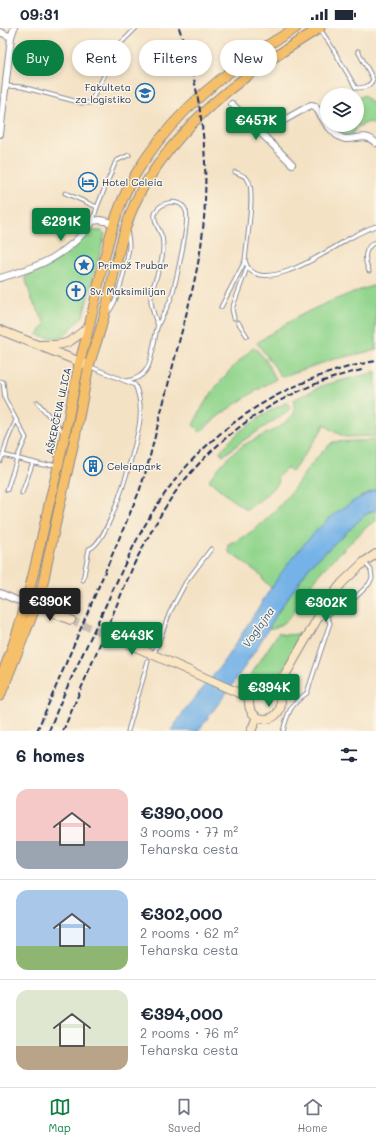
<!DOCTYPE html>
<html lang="en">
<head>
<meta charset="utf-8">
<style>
  :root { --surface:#fff; --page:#f6f6f7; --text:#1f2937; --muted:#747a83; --line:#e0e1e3; --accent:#0b8043 }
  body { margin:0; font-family:Mali,sans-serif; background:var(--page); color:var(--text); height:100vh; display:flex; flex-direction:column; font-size:15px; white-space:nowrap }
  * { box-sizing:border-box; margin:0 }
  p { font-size:13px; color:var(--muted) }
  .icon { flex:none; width:22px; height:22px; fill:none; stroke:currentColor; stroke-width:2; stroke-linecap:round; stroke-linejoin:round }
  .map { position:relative; height:703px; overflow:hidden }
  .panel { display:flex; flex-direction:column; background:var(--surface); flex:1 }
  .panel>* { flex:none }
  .top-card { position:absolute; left:12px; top:12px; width:352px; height:36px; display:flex; gap:8px }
  .buttons { position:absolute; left:320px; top:60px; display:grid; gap:8px }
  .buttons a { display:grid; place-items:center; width:44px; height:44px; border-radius:50%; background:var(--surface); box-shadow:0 2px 6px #0003; font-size:20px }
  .price { position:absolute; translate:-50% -34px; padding:0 9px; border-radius:4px; background:var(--accent); color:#fff; font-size:13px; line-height:26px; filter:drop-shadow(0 1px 2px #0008) }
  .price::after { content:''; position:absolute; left:50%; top:24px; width:12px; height:9px; margin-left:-6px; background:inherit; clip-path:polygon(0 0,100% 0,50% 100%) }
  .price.current { background:#222; color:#fff }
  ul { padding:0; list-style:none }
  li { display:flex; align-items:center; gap:12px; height:100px; padding:0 16px }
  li+li { border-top:1px solid var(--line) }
  li span { display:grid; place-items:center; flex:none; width:112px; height:80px; border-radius:12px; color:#555 }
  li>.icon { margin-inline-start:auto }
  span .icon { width:48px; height:48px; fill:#fffc; stroke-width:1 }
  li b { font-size:17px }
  h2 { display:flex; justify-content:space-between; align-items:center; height:48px; padding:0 16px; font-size:17px }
  .chip { padding:0 14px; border-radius:18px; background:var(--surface); box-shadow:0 2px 6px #0003; font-size:14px; line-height:36px }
  .chip.current { background:var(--accent); color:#fff }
  .status { display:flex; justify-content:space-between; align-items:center; height:28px; padding:0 20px; background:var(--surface); direction:ltr }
  .status svg { height:11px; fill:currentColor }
  .menu { display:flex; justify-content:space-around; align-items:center; height:56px; border-top:1px solid var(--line); background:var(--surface); font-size:11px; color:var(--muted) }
  .menu a { display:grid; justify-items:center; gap:2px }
  .menu .current { color:var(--accent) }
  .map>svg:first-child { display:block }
  .green { fill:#92d68e; stroke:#568276 }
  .water { fill:#74b2e7; stroke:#4870a2 }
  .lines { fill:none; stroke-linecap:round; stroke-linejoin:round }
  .secondary-tunnel { stroke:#c9beb0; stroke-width:8; stroke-dasharray:8 4; stroke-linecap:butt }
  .lane-casing { stroke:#888892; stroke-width:5 }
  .street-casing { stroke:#888892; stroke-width:8 }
  .secondary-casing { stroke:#888892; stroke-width:10 }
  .primary-casing { stroke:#888892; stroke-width:11 }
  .lane { stroke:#fff; stroke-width:3 }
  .street { stroke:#fff; stroke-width:6 }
  .secondary { stroke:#fbe6c4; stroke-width:8 }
  .primary { stroke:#f6c06b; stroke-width:9 }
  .rail { stroke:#1b2f5e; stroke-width:2; stroke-dasharray:6 3; stroke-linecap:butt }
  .labels { text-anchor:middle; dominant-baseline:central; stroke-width:3; stroke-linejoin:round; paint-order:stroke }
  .poi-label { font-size:10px; fill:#1b2f5e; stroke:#fcf5e5; text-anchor:start }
  .street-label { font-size:10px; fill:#1b2f5e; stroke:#fcf5e5 }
  .water-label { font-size:11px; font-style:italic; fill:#365687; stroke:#fcf5e5 }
</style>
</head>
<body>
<div class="status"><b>09:31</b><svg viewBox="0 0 49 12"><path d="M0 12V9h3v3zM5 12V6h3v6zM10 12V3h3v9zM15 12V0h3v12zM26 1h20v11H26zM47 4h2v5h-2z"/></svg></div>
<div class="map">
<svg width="376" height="703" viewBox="0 0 376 703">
  <rect width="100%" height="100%" fill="#fcf5e5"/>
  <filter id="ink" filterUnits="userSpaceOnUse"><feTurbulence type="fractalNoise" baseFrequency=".025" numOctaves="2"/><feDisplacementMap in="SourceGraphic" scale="8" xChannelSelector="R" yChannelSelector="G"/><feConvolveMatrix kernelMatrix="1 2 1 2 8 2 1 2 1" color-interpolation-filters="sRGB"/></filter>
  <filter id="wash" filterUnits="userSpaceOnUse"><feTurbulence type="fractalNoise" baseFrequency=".012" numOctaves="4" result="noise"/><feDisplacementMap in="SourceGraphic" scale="16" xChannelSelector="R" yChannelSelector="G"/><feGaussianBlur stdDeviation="0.9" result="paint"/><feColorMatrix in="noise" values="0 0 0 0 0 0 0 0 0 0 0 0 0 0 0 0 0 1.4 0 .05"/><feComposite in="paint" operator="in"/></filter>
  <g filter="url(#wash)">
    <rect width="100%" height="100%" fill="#f4e2c5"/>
    <g class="green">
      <polygon points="364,67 375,79 376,78 376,97 369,94 357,99 352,106 348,108 341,106 334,97 357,97 357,71"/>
      <polygon points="87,202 102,203 105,206 83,288 62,310 50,310 37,307 46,296 32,272 25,249 51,237 73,222"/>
      <path d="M 376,257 L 376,322 L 331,332 L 281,349 L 275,339 L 257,315 C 295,287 331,271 376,257 Z"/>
      <path d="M 254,319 L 265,331 L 276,351 C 249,367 223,382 200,404 L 193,397 L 204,376 L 216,359 L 232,340 Z"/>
      <path d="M 376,344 L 376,408 L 345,409 L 333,403 L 324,396 L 321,403 L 292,444 L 287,440 L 277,450 L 279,454 L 265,468 L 247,482 L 231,471 L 209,452 C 219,438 229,427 244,417 C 258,408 288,399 295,383 L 293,372 L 324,357 Z"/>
      <polygon points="287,374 290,380 286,385 241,414 223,428 220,423 240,403 268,384"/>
      <path d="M 376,412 L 376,461 C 326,485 303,516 271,560 L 263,552 L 261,547 L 229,524 L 229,517 C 250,508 274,486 288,468 C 302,450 314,429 333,414 Z"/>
      <path d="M 376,481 L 376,493 L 369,497 C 349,516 328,535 311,557 C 303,567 298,580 289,590 C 284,595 274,602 267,600 L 309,539 L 365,487 Z"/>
      <polygon points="279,604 284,607 300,606 289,635 266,660 256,661 243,659"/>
    </g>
    <path class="water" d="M 376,461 L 376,481 L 365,487 L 309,539 L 280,581 L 255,623 L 233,656 L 198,703 L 171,703 C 176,695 181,688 186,680 C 197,667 209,654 219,640 C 253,593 278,539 321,498 C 337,482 356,471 376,461 Z"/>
  </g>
  <g filter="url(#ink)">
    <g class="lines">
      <polyline class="secondary-tunnel" points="71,592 118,611"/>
      <defs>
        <g id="lane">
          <path d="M 320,1 L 330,16 L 356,60 C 364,60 370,59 373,51 L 358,23"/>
          <polyline points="6,58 22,59 82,75 90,75 121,15 136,0"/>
          <path d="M 235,144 C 239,146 246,148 248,152 C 256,162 246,217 245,233 C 257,272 331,221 350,210 C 359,205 367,201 376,198"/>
          <polyline points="65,165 97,179"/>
          <polyline points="93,193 97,179 116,133 129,127"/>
          <path d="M 369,243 C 364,232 363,219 376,214"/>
          <polyline points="221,279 245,233"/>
          <path d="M 108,284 C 118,275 127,234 129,219 C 129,214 129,209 127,204"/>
          <polyline points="234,290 232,281 247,240"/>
          <polyline points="238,294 247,308"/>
          <polyline points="0,353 3,354 5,371 26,410 17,430 7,462"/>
          <path d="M 126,353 C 136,352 143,348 148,339 C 153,327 154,313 157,300 C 160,290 168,280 171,270 C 175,258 190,193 186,183 C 181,169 159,173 155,186 C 153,194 160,202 162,209 C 163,213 163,217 163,221 C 163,237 153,253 151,269 C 150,279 155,289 158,298"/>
          <polyline points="37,374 63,404"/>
          <polyline points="3,427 7,413 16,392"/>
          <polyline points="0,433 3,427 43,437 57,436"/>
          <polyline points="22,465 33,434"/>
          <path d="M 83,552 L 89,521 C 110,515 138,413 140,391 C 141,379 140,368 135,357 L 91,339"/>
          <polyline points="325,588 338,580 347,578 369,556 372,550 371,542 365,535"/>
          <polyline points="154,626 170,584 186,554 211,521"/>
          <polyline points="128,703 148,633"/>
          <path d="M 283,703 C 288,684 290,677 307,665 L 330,595 L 327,588"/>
        </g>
        <g id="street">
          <polyline points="0,4 11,9"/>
          <polyline points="232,76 292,136"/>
          <path d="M 327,97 C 332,102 337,110 345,111 C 358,112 364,104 376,115"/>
          <polyline points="258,102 272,99 311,77 315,78 327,97"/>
          <polyline points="0,106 11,9 14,0"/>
          <path d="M 0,250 C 39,239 69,227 93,193 L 100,192 L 114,195"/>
          <polyline points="0,565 16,572 36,578"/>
        </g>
        <g id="secondary">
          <polyline points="0,302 85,336"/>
          <path d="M 41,317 C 68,318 70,315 90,297"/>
          <polyline points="36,578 71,592"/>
          <polyline points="118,611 250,670"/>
          <circle cx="265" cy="675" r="16"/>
          <polyline points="276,663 327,574 342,555 364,534 376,526"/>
          <polyline points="251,703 257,689"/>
        </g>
        <g id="primary">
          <path d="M 0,651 C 25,592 37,530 51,468 C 56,447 61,427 65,406 C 70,383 74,360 79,337 C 83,321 88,305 91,290 C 102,244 110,188 135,147 C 172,85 233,36 296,0"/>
          <path d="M 0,668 L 36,578 L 42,560 C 52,510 64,459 75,409 C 80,386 84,361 89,338 C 94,320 101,303 105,284 C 116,241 122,191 147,153 C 192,82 250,43 320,0"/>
        </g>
      </defs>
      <use href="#lane" class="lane-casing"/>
      <use href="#street" class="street-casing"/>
      <use href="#secondary" class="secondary-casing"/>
      <use href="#primary" class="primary-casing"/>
      <use href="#lane" class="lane"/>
      <use href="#street" class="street"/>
      <use href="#secondary" class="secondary"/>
      <use href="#primary" class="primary"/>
      <g class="rail">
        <path d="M 37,703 L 139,464 L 147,440 C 158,396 169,353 180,310 C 188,280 196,250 201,218 C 211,146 204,69 179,0"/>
        <path d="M 49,703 C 64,663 84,624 102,585 C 117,554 130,522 148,492 C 196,408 280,350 376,333"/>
        <path d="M 63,703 L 135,534 C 147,511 159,488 174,466 C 219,404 287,358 362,342"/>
      </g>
    </g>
  </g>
  <defs>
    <symbol id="university-ring" viewBox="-11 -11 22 22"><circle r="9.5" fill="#fcf5e5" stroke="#1f6fb2" stroke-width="1.5"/><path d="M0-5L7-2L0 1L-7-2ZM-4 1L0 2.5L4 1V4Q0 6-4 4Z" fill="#1f6fb2"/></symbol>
    <symbol id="hotel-ring" viewBox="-11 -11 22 22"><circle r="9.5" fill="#fcf5e5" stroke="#1f6fb2" stroke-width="1.5"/><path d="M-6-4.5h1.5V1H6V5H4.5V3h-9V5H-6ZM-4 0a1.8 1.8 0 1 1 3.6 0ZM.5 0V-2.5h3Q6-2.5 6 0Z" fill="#1f6fb2"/></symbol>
    <symbol id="sight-ring" viewBox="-11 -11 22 22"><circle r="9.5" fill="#fcf5e5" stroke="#1f6fb2" stroke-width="1.5"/><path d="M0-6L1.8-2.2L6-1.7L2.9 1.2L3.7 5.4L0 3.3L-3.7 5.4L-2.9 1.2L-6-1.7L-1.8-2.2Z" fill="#1f6fb2"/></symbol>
    <symbol id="church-ring" viewBox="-11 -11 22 22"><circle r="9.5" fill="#fcf5e5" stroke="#1f6fb2" stroke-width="1.5"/><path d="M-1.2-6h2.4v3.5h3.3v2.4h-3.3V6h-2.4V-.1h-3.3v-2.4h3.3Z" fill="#1f6fb2"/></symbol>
    <symbol id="building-ring" viewBox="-11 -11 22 22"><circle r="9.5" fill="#fcf5e5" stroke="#1f6fb2" stroke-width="1.5"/><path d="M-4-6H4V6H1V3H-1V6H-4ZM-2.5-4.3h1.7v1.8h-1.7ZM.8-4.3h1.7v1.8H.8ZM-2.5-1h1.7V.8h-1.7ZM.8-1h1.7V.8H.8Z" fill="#1f6fb2"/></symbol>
  </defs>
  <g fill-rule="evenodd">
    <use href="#university-ring" x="134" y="54" width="22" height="22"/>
    <use href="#hotel-ring" x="77" y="143" width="22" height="22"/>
    <use href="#sight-ring" x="73" y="226" width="22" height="22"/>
    <use href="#church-ring" x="65" y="252" width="22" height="22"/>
    <use href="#building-ring" x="82" y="427" width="22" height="22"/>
  </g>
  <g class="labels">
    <g class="poi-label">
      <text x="131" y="59" text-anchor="end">Fakulteta<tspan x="131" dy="12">za logistiko</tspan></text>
      <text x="102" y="154">Hotel Celeia</text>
      <text x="98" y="237">Primož Trubar</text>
      <text x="90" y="263">Sv. Maksimilijan</text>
      <text x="107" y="438">Celeiapark</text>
    </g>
    <g class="street-label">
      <text transform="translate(58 383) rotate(-78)">AŠKERČEVA ULICA</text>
    </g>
    <g class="water-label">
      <text transform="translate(258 599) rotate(-55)">Voglajna</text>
    </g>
  </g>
</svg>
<div class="buttons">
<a><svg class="icon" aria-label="layers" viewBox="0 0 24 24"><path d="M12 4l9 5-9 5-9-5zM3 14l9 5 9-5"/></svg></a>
</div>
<b class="price" style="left:256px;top:113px">€457K</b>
<b class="price" style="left:61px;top:214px">€291K</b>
<b class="price current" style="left:50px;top:594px">€390K</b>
<b class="price" style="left:326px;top:595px">€302K</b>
<b class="price" style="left:132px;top:628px">€443K</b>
<b class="price" style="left:269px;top:680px">€394K</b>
<div class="top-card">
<a class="chip current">Buy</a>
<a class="chip">Rent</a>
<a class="chip">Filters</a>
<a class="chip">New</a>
</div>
</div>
<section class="panel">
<h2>6 homes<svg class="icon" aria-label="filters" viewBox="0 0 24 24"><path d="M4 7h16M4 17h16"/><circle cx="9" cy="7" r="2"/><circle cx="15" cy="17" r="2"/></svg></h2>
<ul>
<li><span style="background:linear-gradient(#f6c9c9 65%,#9aa5b1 0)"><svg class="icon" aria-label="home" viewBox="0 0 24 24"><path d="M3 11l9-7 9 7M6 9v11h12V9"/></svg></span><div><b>€390,000</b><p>3 rooms · 77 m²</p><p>Teharska cesta</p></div></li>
<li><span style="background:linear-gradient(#a9c7e8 70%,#8fb573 0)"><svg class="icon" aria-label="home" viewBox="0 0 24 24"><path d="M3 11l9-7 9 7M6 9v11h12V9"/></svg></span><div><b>€302,000</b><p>2 rooms · 62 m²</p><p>Teharska cesta</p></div></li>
<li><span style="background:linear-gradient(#dfe7d0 70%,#b9a48a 0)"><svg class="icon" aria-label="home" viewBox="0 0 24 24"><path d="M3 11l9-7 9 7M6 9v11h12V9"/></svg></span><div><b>€394,000</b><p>2 rooms · 76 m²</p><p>Teharska cesta</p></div></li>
</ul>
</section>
<nav class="menu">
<a class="current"><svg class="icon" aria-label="map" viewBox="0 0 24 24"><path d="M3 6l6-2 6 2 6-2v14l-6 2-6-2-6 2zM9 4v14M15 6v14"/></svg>Map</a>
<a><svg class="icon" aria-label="saved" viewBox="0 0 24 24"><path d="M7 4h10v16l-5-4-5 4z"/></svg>Saved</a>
<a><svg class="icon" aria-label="home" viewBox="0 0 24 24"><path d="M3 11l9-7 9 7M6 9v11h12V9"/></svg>Home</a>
</nav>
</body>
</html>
